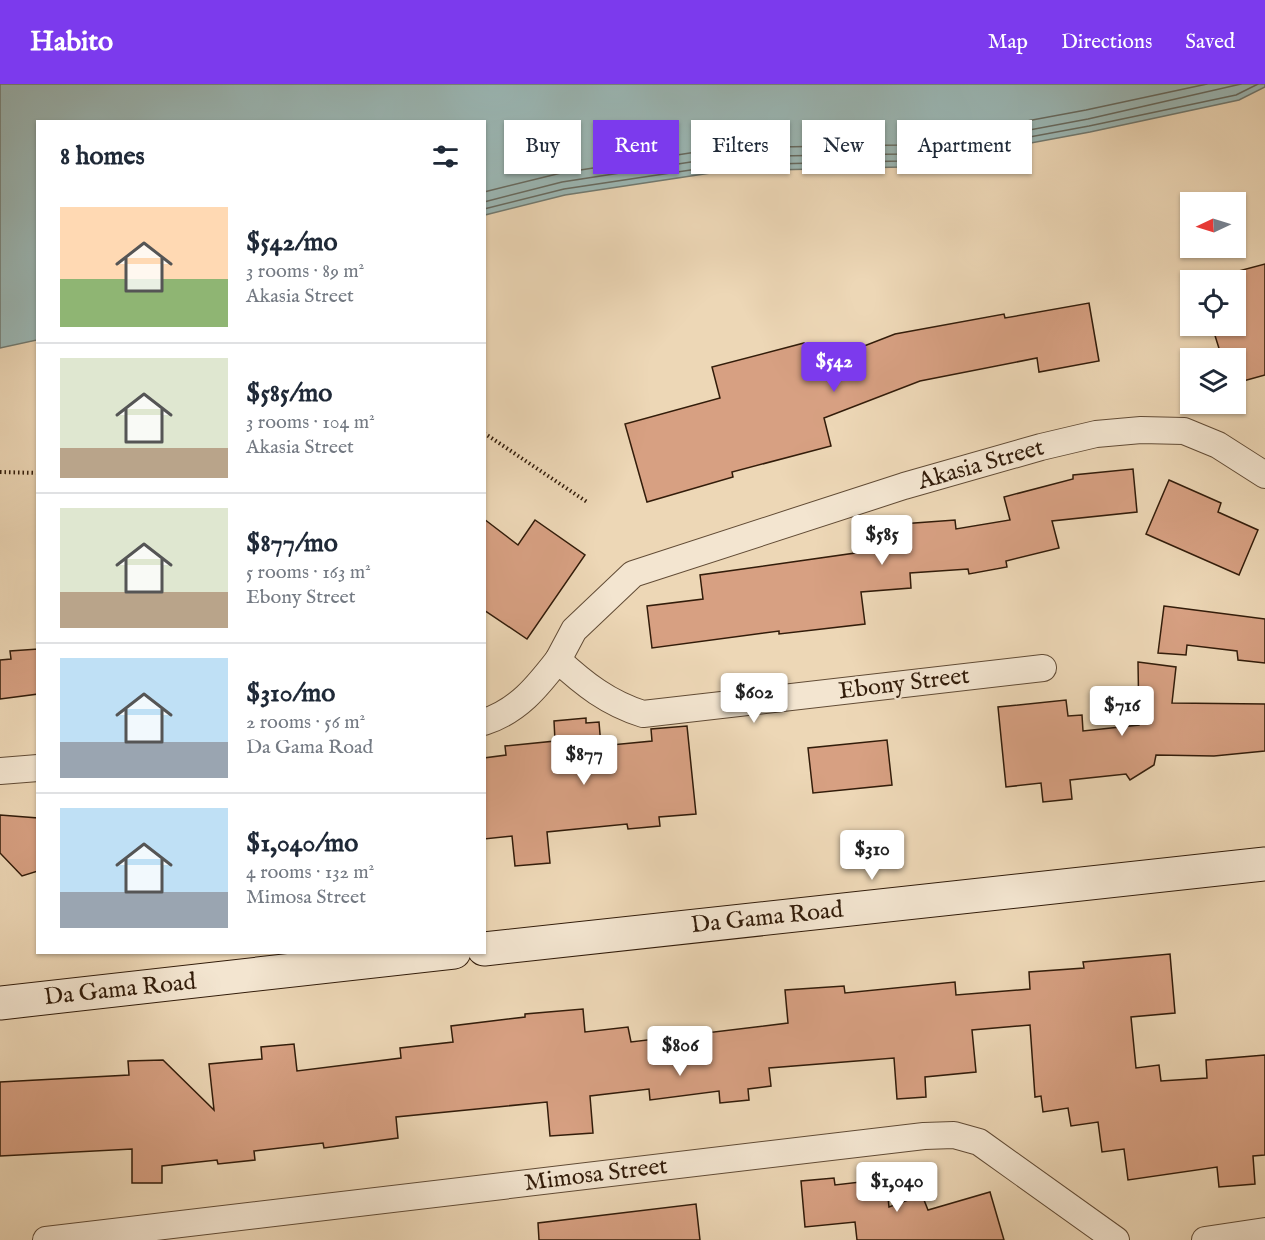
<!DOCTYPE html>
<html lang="en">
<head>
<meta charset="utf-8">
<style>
  :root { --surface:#fff; --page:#f6f6f7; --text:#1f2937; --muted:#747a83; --line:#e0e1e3; --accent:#7c3aed }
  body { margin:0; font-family:"IM FELL English",serif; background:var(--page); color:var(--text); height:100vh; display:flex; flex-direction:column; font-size:22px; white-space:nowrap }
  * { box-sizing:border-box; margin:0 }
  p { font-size:20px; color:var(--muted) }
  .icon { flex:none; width:33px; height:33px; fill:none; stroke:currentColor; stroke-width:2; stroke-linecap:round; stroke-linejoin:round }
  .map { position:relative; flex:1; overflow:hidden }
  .sheet { position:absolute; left:36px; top:36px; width:450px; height:834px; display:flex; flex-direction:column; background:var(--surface); border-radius:0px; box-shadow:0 2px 4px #0004 }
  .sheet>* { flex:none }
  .banner { position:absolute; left:504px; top:36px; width:570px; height:54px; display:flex; gap:12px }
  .needle { width:39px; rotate:266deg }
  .fabs { position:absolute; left:1180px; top:108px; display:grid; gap:12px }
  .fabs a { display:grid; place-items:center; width:66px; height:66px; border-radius:0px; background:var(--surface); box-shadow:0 2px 4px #0004; font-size:30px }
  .price { position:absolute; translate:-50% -51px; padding:0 14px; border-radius:6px; background:#fff; color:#222; font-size:20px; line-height:39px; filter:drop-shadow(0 2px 3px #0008) }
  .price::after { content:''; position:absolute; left:50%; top:36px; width:18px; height:14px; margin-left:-9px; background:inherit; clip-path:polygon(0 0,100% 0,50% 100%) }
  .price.current { background:var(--accent); color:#fff }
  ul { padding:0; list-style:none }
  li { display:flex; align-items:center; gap:18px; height:150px; padding:0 24px }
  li+li { border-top:2px solid var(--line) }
  li span { display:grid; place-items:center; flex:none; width:168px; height:120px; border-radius:0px; color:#555 }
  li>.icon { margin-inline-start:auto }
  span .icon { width:72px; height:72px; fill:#fffc; stroke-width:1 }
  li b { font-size:26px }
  h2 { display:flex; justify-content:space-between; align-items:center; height:72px; padding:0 24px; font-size:26px }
  .pill { padding:0 21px; border-radius:0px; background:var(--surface); box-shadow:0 2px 4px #0004; font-size:21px; line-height:54px }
  .pill.current { background:var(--accent); color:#fff }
  header { display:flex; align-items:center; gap:36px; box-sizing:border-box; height:84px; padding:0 30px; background:var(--accent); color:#fff }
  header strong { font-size:28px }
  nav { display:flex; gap:33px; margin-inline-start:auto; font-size:21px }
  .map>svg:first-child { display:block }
  .water { fill:#9bb8b6; stroke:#717a71; stroke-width:1.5 }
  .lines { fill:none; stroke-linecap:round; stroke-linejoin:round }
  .shore { stroke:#666a60; stroke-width:1.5 }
  .building { fill:#d7a082; stroke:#321c0a; stroke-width:1.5 }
  .street-casing { stroke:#614b35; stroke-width:28 }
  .secondary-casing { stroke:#321c0a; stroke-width:35 }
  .path { stroke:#321c0a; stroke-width:4; stroke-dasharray:1.5 3; stroke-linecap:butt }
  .street { stroke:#f3e5d0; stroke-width:26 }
  .secondary { stroke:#f3e5d0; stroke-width:33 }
  .labels { text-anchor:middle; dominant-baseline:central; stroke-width:4.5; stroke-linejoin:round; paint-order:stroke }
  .street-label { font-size:24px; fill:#321c0a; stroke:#f3e5d0 }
</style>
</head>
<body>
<header>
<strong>Habito</strong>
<nav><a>Map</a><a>Directions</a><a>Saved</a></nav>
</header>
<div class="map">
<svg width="1265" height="1156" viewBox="0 0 1265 1156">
  <rect width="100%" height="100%" fill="#edd7b6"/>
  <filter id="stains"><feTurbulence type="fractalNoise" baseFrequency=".00333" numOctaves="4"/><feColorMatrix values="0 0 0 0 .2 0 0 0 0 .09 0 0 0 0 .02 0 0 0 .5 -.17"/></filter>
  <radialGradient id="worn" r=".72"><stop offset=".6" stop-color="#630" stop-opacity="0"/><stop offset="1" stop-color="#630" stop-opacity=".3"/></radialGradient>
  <polygon class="water" points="0,0 1265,0 1265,3 1239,16 1090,48 901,83 724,87 565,111 485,131 484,38 38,38 37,256 0,264"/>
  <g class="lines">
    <g class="shore">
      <polyline points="484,108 561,89 722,64 899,61 1086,26 1207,0"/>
      <polyline points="484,118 562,98 723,73 900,70 1088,35 1241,0"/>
      <polyline points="484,125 564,105 724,81 900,77 1089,42 1236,11 1258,0"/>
    </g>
  </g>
  <g class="building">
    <polygon points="1265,180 1265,291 1236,299 1236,274 1222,274 1212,242 1236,242 1236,196 1205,196"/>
    <polygon points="1089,219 1099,277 1039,288 1037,274 920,297 824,334 831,362 732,388 733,393 647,418 625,340 720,314 712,283 804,259 810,283 895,250 1004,230 1005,234"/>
    <polygon points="1133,385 1137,428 1052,437 1059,464 1006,477 1007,483 969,490 968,485 910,489 911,504 861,508 865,540 779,550 779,547 652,564 647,522 703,515 700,491 862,468 861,458 902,454 901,440 955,436 956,445 1010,436 1004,413 1073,395 1073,391"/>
    <polygon points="1169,396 1221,419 1218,428 1258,446 1239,491 1146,450"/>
    <polygon points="484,435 518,461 535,436 585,471 527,555 484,526"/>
    <polygon points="1164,522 1265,535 1265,579 1238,576 1237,567 1187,561 1186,571 1158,569"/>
    <polygon points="38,565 38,610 0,615 0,576 11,575 10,567"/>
    <polygon points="1138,578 1176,583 1172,619 1265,620 1265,667 1214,672 1156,671 1154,681 1130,696 1126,690 1070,696 1072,715 1043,718 1041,699 1006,703 998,623 1066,616 1068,632 1082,631 1083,647 1139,641"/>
    <polygon points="586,634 586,639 599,638 601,662 652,657 651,645 687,642 696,730 659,733 660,742 628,745 627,740 547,748 550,779 515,782 512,752 484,755 484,674 506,671 505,662 555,657 554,637"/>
    <polygon points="887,656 892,701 813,709 808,664"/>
    <polygon points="0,731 38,734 38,787 22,792 0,769"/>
    <polygon points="1170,870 1175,929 1131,933 1136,984 1159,981 1161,997 1207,994 1206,976 1265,971 1265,1071 1253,1072 1255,1100 1219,1103 1217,1083 1128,1096 1124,1065 1102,1068 1098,1038 1071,1042 1068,1024 1043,1028 1041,1012 1035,1013 1030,941 972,946 976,988 925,993 926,1013 897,1015 894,974 769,984 771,1002 748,1005 749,1016 720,1019 719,1007 650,1016 649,1005 590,1012 593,1049 550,1052 547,1018 396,1033 398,1054 324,1064 323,1059 254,1067 255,1076 218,1080 217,1076 162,1082 162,1099 132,1099 132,1065 0,1072 0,998 129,991 128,977 163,976 214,1026 209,980 262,975 261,963 294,960 297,987 401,974 400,964 453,958 451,942 525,933 525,930 583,925 585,948 628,943 631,958 788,939 785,906 844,902 845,909 955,898 956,911 1030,905 1029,888 1084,884 1083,878"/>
    <polygon points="834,1094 835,1101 886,1095 889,1123 922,1111 928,1126 990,1108 1004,1156 857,1156 855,1138 805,1143 801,1097"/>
    <polygon points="696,1120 700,1156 539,1156 538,1139"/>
  </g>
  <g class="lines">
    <defs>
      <g id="street">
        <polyline points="558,576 574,546 633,490 904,402 1041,363 1096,350 1141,346 1184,347 1218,361 1265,391"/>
        <path d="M 484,638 C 518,627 537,603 558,576 C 584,600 608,619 643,630 L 1043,584"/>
        <polyline points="0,687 38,684"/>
        <polyline points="46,1156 924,1052 954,1051 979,1058 1116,1156"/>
        <polyline points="1205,1156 1265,1147"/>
      </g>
      <g id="secondary">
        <polyline points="484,865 1265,780"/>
        <polyline points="0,919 454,868"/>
      </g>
    </defs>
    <use href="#street" class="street-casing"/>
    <use href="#secondary" class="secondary-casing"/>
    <g class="path">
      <polyline points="484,349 587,418"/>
      <polyline points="0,388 38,389"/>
    </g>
    <use href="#street" class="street"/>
    <use href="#secondary" class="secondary"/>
  </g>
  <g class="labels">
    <g class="street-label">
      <text transform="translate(981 381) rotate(-16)">Akasia Street</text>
      <text transform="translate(904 600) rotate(-7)">Ebony Street</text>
      <text transform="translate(767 834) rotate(-6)">Da Gama Road</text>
      <text transform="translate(120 906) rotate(-6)">Da Gama Road</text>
      <text transform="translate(596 1091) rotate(-7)">Mimosa Street</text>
    </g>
  </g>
  <rect width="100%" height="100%" filter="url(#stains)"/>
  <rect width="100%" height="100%" fill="url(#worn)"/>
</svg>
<div class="fabs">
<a><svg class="needle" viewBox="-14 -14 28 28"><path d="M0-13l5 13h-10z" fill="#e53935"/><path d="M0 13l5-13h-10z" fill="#747a83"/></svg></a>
<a><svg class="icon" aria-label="locate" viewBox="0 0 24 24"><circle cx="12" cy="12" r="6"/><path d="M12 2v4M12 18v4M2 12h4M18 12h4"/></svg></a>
<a><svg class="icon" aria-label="layers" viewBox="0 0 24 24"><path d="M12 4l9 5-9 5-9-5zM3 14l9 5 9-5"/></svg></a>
</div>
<b class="price current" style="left:834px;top:309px">$542</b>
<b class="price" style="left:882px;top:482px">$585</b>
<b class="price" style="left:754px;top:640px">$602</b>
<b class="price" style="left:1122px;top:653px">$716</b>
<b class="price" style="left:584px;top:702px">$877</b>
<b class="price" style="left:872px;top:797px">$310</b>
<b class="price" style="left:680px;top:993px">$806</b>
<b class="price" style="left:897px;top:1129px">$1,040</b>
<div class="banner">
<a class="pill">Buy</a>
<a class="pill current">Rent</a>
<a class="pill">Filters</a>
<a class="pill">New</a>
<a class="pill">Apartment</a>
</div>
<section class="sheet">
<h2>8 homes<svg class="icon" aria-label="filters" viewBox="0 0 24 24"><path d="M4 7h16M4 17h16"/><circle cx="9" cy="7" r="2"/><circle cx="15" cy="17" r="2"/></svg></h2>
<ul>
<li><span style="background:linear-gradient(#ffd9b3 60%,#8fb573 0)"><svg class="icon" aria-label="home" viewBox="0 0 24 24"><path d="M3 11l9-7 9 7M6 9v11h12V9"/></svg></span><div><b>$542/mo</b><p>3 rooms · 89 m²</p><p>Akasia Street</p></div></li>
<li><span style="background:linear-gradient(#dfe7d0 75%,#b9a48a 0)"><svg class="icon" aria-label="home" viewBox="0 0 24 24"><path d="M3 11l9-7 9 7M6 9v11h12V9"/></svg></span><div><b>$585/mo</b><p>3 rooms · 104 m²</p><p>Akasia Street</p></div></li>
<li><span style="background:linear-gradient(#dfe7d0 70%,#b9a48a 0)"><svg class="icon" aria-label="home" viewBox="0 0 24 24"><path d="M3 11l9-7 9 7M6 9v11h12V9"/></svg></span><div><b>$877/mo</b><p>5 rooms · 163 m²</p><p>Ebony Street</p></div></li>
<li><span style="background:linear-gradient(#bfe0f5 70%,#9aa5b1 0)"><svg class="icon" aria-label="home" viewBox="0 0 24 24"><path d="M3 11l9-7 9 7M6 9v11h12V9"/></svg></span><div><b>$310/mo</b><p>2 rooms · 56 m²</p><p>Da Gama Road</p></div></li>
<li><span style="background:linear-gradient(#bfe0f5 70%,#9aa5b1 0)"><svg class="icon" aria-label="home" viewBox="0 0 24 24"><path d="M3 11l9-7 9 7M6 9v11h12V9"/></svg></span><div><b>$1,040/mo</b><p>4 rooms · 132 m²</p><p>Mimosa Street</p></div></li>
</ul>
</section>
</div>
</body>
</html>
